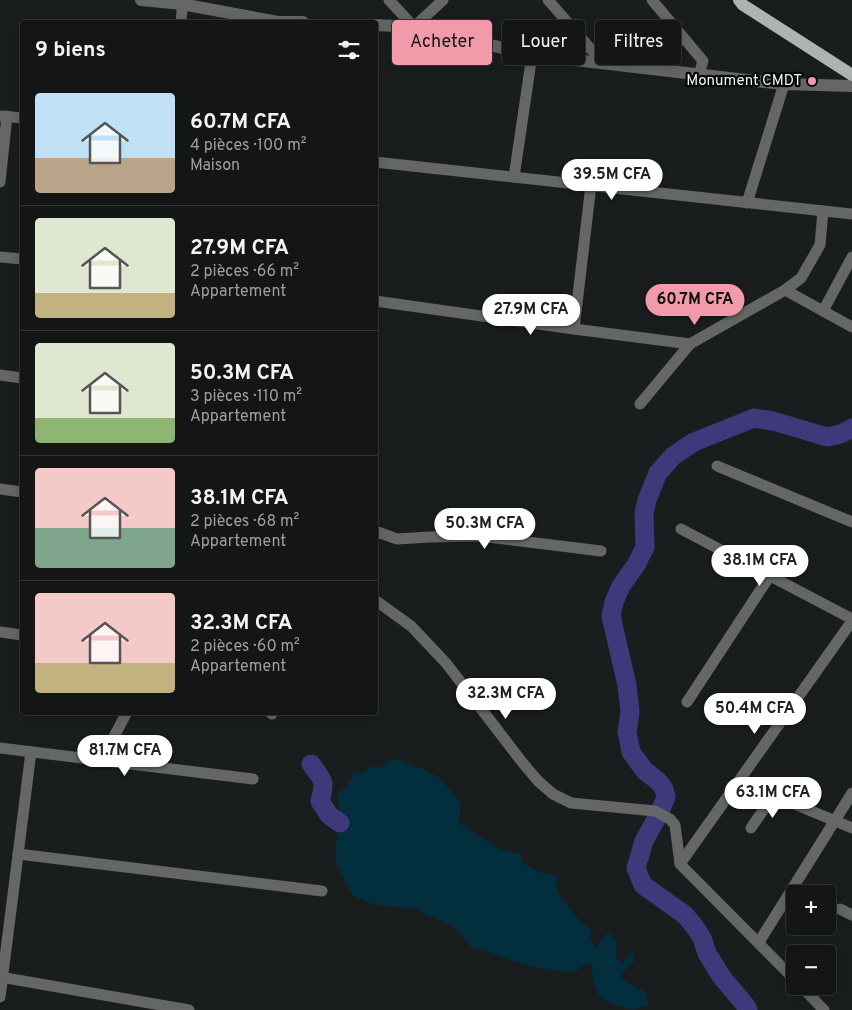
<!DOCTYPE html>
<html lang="fr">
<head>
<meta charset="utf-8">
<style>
  :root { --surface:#141616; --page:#212323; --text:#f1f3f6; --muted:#9d9fa1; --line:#333535; --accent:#f39aaa }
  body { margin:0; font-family:Overpass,sans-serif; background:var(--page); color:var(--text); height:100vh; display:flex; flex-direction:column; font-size:19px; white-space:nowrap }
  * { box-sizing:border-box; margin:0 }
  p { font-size:16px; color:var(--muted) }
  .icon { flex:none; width:28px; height:28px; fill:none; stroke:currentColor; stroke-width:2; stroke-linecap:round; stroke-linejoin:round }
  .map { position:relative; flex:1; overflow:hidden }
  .sheet { position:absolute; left:20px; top:20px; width:358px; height:695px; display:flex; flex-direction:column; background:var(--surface); border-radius:5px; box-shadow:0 2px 12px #0003,0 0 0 1px var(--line) }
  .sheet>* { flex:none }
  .guide { position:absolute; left:392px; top:20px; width:384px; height:45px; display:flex; gap:10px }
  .fabs { position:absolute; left:786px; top:885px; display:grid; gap:10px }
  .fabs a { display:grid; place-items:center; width:50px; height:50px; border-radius:5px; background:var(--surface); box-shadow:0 2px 12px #0003,0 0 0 1px var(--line); font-size:25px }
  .price { position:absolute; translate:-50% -42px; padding:0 11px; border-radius:18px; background:#fff; color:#222; font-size:16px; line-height:32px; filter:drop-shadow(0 1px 2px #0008) }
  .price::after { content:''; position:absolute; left:50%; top:30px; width:15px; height:11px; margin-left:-8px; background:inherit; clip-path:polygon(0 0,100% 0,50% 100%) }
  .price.current { background:var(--accent); color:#111 }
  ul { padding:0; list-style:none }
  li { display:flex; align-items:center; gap:15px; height:125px; padding:0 15px }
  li+li { border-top:1px solid var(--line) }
  li span { display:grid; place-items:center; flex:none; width:140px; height:100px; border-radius:5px; color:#555 }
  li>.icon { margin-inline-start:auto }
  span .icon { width:60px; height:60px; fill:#fffc; stroke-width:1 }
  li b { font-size:21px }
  h2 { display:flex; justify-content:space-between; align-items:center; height:60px; padding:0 15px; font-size:21px }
  .chip { padding:0 18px; border-radius:5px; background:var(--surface); box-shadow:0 2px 12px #0003,0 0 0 1px var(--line); font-size:18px; line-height:45px }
  .chip.current { background:var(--accent); color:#111 }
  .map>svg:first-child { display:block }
  .green { fill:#032e3d }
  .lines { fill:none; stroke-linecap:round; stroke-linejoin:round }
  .river { stroke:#3f397b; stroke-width:19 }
  .minor { stroke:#656666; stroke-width:11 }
  .tertiary { stroke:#656666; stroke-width:12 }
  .primary { stroke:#afb2b3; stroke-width:12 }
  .poi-dot { fill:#f39aaa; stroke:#060707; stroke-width:2 }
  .labels { text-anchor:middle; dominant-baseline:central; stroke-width:4.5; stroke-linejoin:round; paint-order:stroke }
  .poi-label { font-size:15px; fill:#f0f2f3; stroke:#060707; text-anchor:end }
</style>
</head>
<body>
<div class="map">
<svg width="852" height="1010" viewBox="0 0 852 1010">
  <rect width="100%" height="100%" fill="#1a1d1e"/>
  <path class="green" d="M 394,759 L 423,769 L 440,778 L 461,803 L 459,823 L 499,849 L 520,854 L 524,864 L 544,874 L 555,875 L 558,893 L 576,917 L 592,930 L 590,938 L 596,948 L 608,932 L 617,942 L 616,957 L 621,965 L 632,951 L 635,960 L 623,972 L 622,978 L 631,985 L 644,991 L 650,1006 L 641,1006 L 635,1010 C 605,1003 593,1001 592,966 L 587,963 L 574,972 C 554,970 535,968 516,962 C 501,957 488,951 472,948 L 455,927 L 426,915 L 419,909 L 374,905 L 353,896 L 336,862 L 335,848 L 340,822 L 338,795 L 347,785 L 354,773 L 364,772 L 371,767 L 380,767 Z"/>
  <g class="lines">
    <g class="river">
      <path d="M 311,764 C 323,780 326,781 320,801 L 329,815 L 340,823"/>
      <polyline points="748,1010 746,1006 721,976 707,953 702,938 695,927 685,915 643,885 636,868 644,841 659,814 666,797 664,789 659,782 645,771 631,752 627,732 630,712 627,685 611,616 614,602 621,586 636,565 645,547 644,514 647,500 658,473 673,456 694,442 754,418 773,421 827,437 841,434 852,428"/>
    </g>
    <g class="minor">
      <polyline points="389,0 414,27 443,0"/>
      <polyline points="548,0 603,63"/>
      <polyline points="652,0 703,61 699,74"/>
      <polyline points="181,22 183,0"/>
      <polyline points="2,116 22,118"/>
      <polyline points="375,162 852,214"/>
      <polyline points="514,177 532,55"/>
      <polyline points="0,182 7,116"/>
      <polyline points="747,203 784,84"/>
      <polyline points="0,257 22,259"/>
      <polyline points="785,290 852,327"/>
      <polyline points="375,301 574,329 690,344"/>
      <polyline points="823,311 852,257"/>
      <polyline points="574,329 591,185"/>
      <polyline points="0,375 22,378"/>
      <polyline points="640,404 690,344 785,290 801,278 820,245 823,211"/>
      <polyline points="717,466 852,522"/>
      <polyline points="0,489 22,492"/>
      <polyline points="681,529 852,619"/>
      <polyline points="375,531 397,539 430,537 480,536 601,551"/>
      <polyline points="375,600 411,626 446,663 522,762 538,781 553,794 571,803 655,811 670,819 675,825 680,864 795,980"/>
      <polyline points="0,632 22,635"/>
      <polyline points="687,702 769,577"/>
      <polyline points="270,712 272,714"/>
      <polyline points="0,748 253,779"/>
      <polyline points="101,761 127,712"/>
      <polyline points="739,781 852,828"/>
      <polyline points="751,828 773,796"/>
      <polyline points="18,854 322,891"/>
      <polyline points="680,864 852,621"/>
      <polyline points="840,909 852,915"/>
      <polyline points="759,942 852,793"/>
      <polyline points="0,977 189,1010"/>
      <polyline points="801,986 824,1010"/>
      <polyline points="0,997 31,752"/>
    </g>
    <g class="tertiary">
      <polyline points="141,0 182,4 278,22 303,22"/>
      <polyline points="375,25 414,27 532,55 755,81 784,84 852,86"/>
    </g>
    <polyline class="primary" points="739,0 743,5 852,75"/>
  </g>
  <circle class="poi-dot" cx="812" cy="81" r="5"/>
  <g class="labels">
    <g class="poi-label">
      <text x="802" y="81">Monument CMDT</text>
    </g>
  </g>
</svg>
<div class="fabs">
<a>+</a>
<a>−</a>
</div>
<b class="price" style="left:612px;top:201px">39.5M CFA</b>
<b class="price current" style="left:695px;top:326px">60.7M CFA</b>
<b class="price" style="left:531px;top:336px">27.9M CFA</b>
<b class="price" style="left:485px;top:550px">50.3M CFA</b>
<b class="price" style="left:760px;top:587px">38.1M CFA</b>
<b class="price" style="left:506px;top:720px">32.3M CFA</b>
<b class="price" style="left:755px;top:735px">50.4M CFA</b>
<b class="price" style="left:125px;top:777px">81.7M CFA</b>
<b class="price" style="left:773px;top:819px">63.1M CFA</b>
<div class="guide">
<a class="chip current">Acheter</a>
<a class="chip">Louer</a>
<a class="chip">Filtres</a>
</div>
<section class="sheet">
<h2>9 biens<svg class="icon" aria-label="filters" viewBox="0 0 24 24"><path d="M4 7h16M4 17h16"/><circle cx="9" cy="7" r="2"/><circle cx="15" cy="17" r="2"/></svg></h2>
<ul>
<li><span style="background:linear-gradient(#bfe0f5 65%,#b9a48a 0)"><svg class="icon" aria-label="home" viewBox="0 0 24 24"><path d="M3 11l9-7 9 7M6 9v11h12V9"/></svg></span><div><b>60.7M CFA</b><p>4 pièces · 100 m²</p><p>Maison</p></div></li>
<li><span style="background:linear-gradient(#dfe7d0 75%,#c2b280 0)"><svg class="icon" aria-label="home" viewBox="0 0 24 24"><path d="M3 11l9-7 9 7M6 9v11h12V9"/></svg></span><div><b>27.9M CFA</b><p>2 pièces · 66 m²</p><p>Appartement</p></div></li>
<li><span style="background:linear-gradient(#dfe7d0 75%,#8fb573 0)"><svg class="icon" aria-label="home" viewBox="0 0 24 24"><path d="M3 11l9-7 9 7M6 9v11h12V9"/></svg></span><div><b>50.3M CFA</b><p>3 pièces · 110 m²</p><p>Appartement</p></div></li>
<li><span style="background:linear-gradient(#f6c9c9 60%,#7fa58c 0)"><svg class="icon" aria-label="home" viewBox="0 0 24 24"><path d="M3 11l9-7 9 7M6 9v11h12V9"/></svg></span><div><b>38.1M CFA</b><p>2 pièces · 68 m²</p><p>Appartement</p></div></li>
<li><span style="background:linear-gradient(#f6c9c9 70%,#c2b280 0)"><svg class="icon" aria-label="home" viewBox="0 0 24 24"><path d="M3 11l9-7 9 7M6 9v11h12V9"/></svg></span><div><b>32.3M CFA</b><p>2 pièces · 60 m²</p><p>Appartement</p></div></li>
</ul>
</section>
</div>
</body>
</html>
